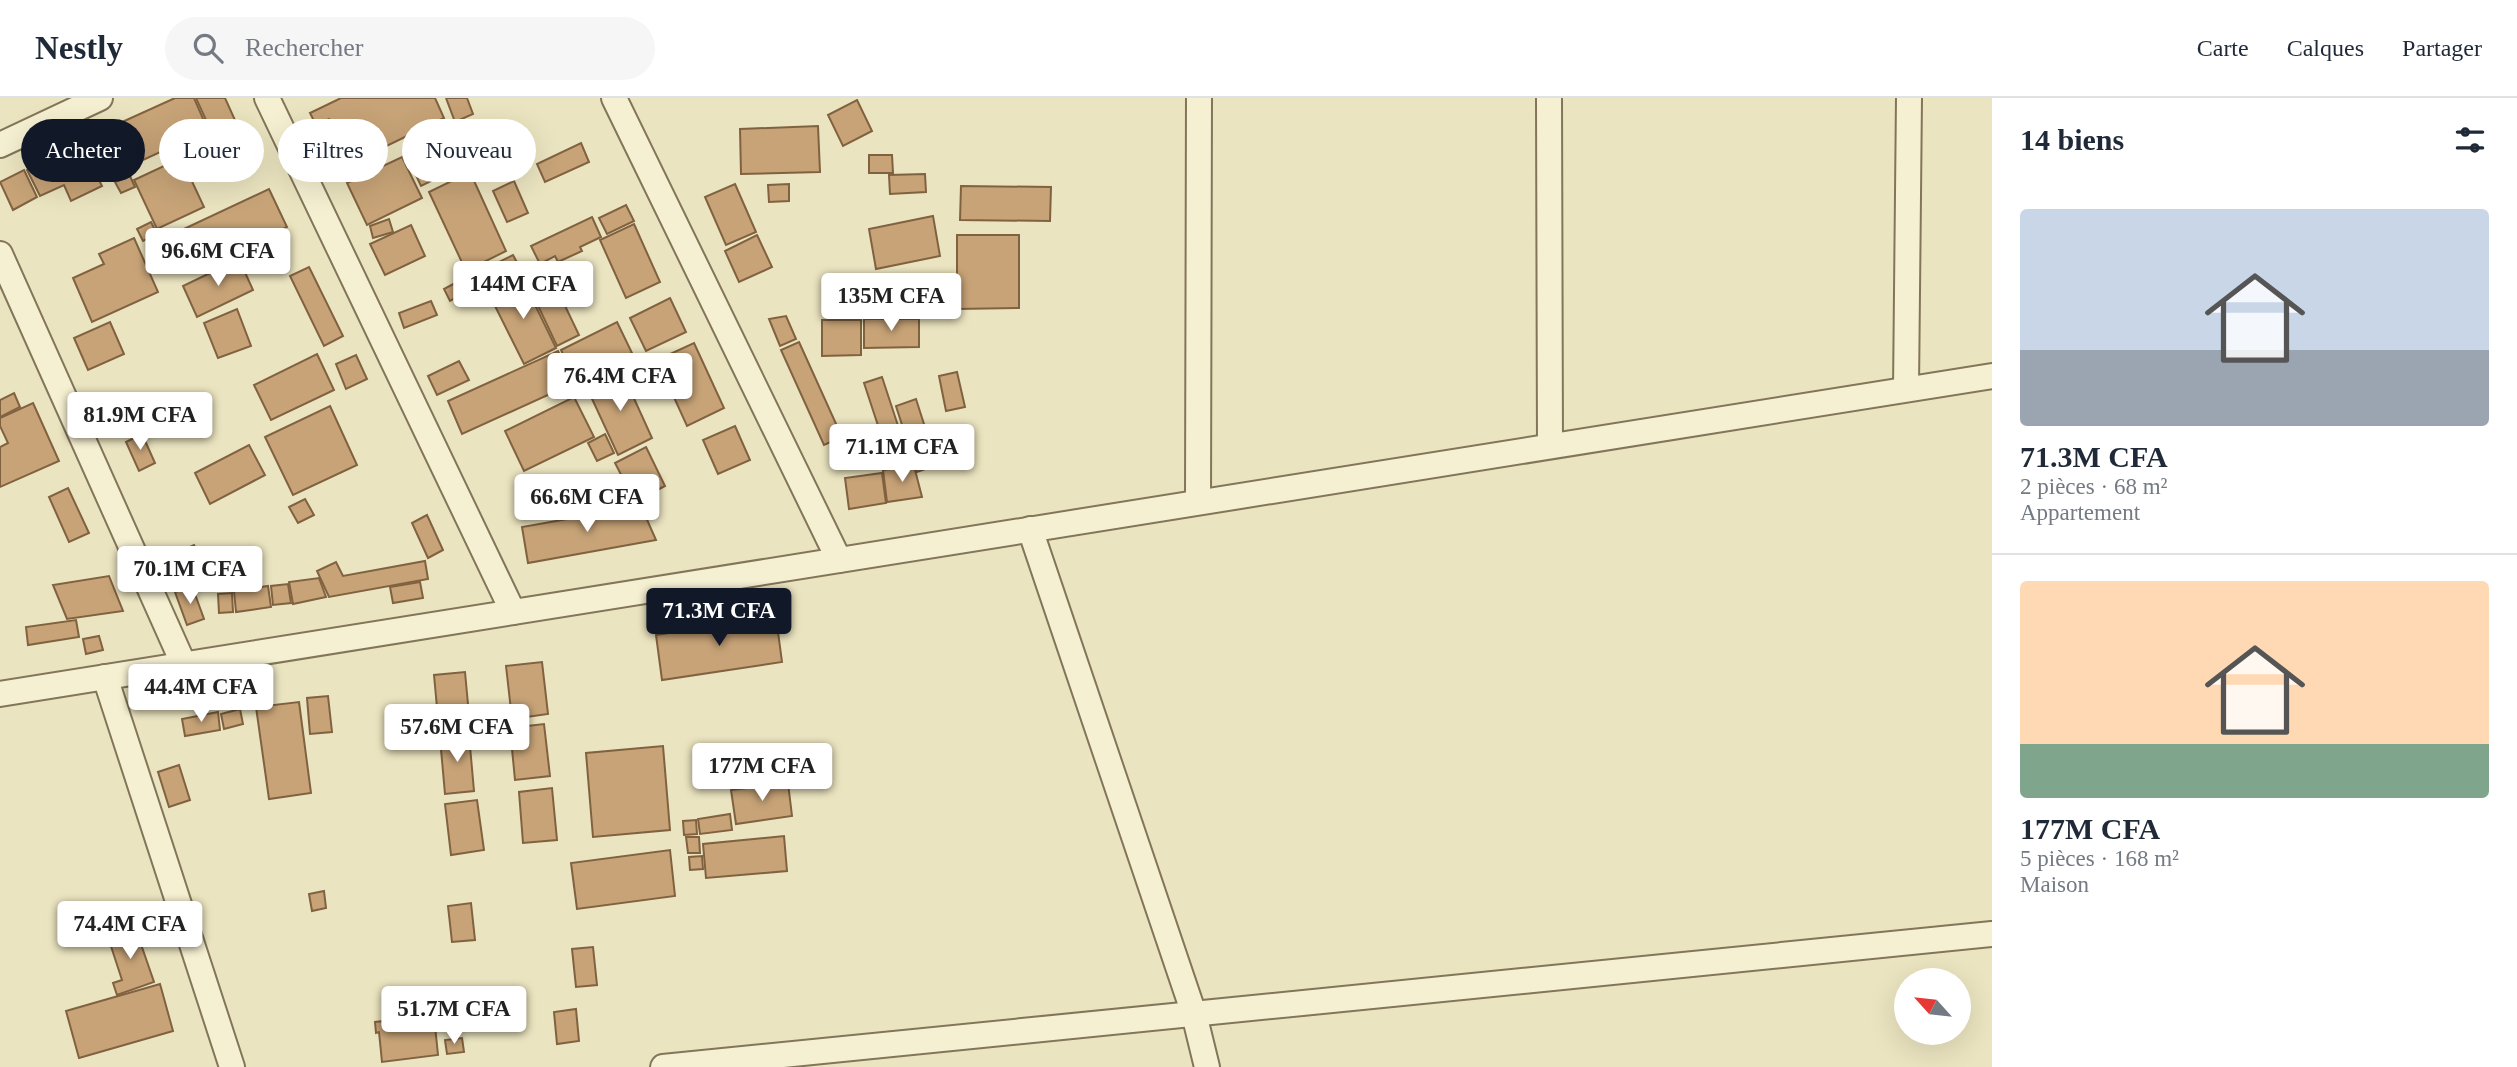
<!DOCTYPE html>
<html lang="fr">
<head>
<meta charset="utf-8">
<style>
  :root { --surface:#fff; --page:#f6f6f7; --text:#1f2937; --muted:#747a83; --line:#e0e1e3; --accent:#111827 }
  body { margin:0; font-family:Georgia,serif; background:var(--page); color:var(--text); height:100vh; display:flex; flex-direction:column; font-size:26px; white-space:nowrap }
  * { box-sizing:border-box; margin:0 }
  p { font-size:23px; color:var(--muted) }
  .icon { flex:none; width:38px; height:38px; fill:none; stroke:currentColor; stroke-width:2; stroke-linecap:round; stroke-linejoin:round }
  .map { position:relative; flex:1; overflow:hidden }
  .details { display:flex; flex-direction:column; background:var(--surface); width:525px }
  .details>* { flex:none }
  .guide { position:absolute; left:21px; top:21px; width:665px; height:63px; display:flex; gap:14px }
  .needle { width:46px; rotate:297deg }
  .tools { position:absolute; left:1894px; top:870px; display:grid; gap:14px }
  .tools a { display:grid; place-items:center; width:77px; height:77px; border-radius:50%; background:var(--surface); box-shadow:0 7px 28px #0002; font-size:35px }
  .price { position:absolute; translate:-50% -60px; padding:0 16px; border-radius:7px; background:#fff; color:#222; font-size:23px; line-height:46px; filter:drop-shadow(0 2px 4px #0008) }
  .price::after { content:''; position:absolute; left:50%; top:42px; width:21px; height:16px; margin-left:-10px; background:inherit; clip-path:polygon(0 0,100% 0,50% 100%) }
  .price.active { background:var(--accent); color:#fff }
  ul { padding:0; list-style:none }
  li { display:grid; align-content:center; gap:14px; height:371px; padding:0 28px }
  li+li { border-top:2px solid var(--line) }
  li span { display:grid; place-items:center; height:217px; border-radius:7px; color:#555 }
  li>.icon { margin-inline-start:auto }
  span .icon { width:126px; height:126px; fill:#fffc; stroke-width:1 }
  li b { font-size:30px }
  h2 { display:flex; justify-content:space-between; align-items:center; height:84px; padding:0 28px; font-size:30px }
  .chip { padding:0 24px; border-radius:32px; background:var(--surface); box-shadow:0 7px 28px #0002; font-size:24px; line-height:63px }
  .chip.active { background:var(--accent); color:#fff }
  header { display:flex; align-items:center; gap:42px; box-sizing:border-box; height:98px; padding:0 35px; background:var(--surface); border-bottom:2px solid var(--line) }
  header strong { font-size:33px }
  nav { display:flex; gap:38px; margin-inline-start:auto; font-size:24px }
  .search { width:490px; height:63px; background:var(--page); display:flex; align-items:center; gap:18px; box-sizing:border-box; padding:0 24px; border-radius:38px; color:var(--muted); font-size:26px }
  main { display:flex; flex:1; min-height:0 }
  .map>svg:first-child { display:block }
  .building { fill:#c7a377; stroke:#816240; stroke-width:2 }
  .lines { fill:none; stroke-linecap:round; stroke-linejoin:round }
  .street-casing { stroke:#837559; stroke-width:28 }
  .street { stroke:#f6f0d2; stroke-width:24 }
</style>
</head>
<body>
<header>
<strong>Nestly</strong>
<div class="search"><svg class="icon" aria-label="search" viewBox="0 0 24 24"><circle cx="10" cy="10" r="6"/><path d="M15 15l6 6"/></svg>Rechercher</div>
<nav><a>Carte</a><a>Calques</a><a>Partager</a></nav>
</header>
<main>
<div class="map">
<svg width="1992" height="969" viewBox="0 0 1992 969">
  <rect width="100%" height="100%" fill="#ebe4c0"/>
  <g class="building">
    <polygon points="175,0 194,0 208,32 128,69 117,47 130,41 122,24"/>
    <polygon points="196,0 225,0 248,51 224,62"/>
    <polygon points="341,0 435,0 444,20 358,62 351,46 342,51 329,21 316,27 310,15"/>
    <polygon points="446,0 467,0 473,16 455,24"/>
    <polygon points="857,2 872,33 843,48 828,17"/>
    <polygon points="818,28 820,74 741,76 740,31"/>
    <polygon points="104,34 116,60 94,72 102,88 71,103 64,87 40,98 27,72"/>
    <polygon points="452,34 466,66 421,88 406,56"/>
    <polygon points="508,35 513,46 479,63 474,51"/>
    <polygon points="581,45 589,64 545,84 537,66"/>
    <polygon points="869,57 892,57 893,75 869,75"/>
    <polygon points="402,59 422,100 367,127 347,85"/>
    <polygon points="181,60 204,109 157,131 134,82"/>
    <polygon points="24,72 37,99 13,112 0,84"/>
    <polygon points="470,74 506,153 466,173 429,94"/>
    <polygon points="925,76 926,94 890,96 889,77"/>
    <polygon points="130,78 135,89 121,95 115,84"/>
    <polygon points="514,83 528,115 507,124 493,93"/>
    <polygon points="735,86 756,134 726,147 705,99"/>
    <polygon points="789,86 789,103 769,104 768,87"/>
    <polygon points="961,88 1051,89 1050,123 960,122"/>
    <polygon points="269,91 287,129 188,175 171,137"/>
    <polygon points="626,107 634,123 607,136 599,120"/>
    <polygon points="933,118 940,158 876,171 869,131"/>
    <polygon points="592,119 601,139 580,149 582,153 558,164 555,158 540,166 531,148"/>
    <polygon points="389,121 393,134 373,140 370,128"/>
    <polygon points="151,124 157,136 143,143 137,131"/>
    <polygon points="634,126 660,184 626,200 600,142"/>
    <polygon points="411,127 425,158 385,177 370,146"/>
    <polygon points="757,137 772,169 739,184 725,153"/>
    <polygon points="957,137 1019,137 1019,210 957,211"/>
    <polygon points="134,140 158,194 92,224 73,180 104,166 99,156"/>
    <polygon points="513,157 521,172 484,190 477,175"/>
    <polygon points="239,161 253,192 197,219 183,188"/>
    <polygon points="546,168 579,237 557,248 524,178"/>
    <polygon points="309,169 343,238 324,248 290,178"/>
    <polygon points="470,177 476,189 450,203 444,191"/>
    <polygon points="522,180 556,250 524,266 489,196"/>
    <polygon points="670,200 686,234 646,253 630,220"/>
    <polygon points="431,203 437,217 404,230 399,215"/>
    <polygon points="237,211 251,248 218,260 204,225"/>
    <polygon points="786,218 796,241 780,248 769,221"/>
    <polygon points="864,221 919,221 919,249 864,250"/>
    <polygon points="822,222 861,222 861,257 822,258"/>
    <polygon points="110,224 124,256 88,272 74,240"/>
    <polygon points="617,224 632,255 576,283 561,252"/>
    <polygon points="799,244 842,339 824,347 781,252"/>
    <polygon points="694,245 724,310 687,328 657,262"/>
    <polygon points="558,253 572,286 462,336 448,303"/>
    <polygon points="317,256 334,292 271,322 254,287"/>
    <polygon points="356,257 367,281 346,291 336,266"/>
    <polygon points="459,263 469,282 437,297 428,278"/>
    <polygon points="622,274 652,340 618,357 587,290"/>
    <polygon points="957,274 965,309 946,313 939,278"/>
    <polygon points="882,279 908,358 890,364 864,285"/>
    <polygon points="14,295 20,309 0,319 0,302"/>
    <polygon points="574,299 594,339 524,373 505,333"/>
    <polygon points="916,301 937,367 917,374 896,308"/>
    <polygon points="33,305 59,363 0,389 0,349 8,345 0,328 0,320"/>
    <polygon points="330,308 357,367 293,397 265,339"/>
    <polygon points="735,328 750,362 718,376 703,342"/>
    <polygon points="142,336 155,365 139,373 126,344"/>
    <polygon points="605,336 614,355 597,363 588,345"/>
    <polygon points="249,347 265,377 210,406 195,375"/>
    <polygon points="646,349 665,388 635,404 615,365"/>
    <polygon points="914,368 922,399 887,404 883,372"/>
    <polygon points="882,375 886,405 849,411 845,380"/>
    <polygon points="68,390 89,435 69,444 49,399"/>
    <polygon points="305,401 314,417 298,425 289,409"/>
    <polygon points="641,408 656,442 528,465 522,429"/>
    <polygon points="427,417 443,452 428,460 412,425"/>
    <polygon points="194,447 209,479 191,487 177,455"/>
    <polygon points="425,463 428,481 329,499 317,473 336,464 343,478"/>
    <polygon points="109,478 123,513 67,521 53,487"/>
    <polygon points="319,480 326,499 293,506 289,484"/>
    <polygon points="420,484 423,500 393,505 390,489"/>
    <polygon points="288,486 291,505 273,507 271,488"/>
    <polygon points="192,488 204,521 187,527 175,494"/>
    <polygon points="268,488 271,509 236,514 234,493"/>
    <polygon points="232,495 233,514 219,515 218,496"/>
    <polygon points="776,519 782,564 662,582 656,537"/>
    <polygon points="76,522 79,539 28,547 26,529"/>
    <polygon points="99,538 103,552 86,556 83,541"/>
    <polygon points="542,564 548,616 512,621 506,568"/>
    <polygon points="465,574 470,628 439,631 434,577"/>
    <polygon points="243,592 245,603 229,607 226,595"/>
    <polygon points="328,598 332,634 310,636 307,600"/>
    <polygon points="299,604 311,695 269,701 256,609"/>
    <polygon points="240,611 243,626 224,631 221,616"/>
    <polygon points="218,614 220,632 185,638 182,621"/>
    <polygon points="544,626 550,678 515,682 510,630"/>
    <polygon points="469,637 474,693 445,696 440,640"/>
    <polygon points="663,648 670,732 593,739 586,655"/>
    <polygon points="179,667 190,702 169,709 158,674"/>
    <polygon points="788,685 792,718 736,726 731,692"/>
    <polygon points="552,690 557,742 523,745 519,694"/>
    <polygon points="477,702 484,752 451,757 445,706"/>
    <polygon points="730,716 732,732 700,736 698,721"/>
    <polygon points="696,722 697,736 684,737 683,723"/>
    <polygon points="784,738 787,773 706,780 703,746"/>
    <polygon points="686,739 699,739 700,755 688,755"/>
    <polygon points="670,752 675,798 577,811 571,765"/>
    <polygon points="702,758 703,771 690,772 689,759"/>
    <polygon points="324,793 326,810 312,813 309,796"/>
    <polygon points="471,805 475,842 452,844 448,808"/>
    <polygon points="135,829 154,884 117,897 113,885 122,882 108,839"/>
    <polygon points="593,849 597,887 576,889 572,851"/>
    <polygon points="160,886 173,933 79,960 66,913"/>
    <polygon points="576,911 579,943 557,946 554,914"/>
    <polygon points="434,918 438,957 382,964 379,934 376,935 375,924"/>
    <polygon points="462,940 464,954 447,956 445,942"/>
  </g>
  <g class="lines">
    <defs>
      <g id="street">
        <polyline points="267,0 513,514"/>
        <polyline points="614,0 839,462"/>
        <polyline points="1549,0 1550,348"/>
        <polyline points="0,47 100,0"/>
        <polyline points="0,156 184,567"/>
        <polyline points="1906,291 1909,0"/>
        <polyline points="1198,404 1199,0"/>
        <polyline points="1030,431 1194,916 1207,969"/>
        <polyline points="105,579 232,969"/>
        <polyline points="0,596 1992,278"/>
        <polyline points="663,969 1992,836"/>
      </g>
    </defs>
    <use href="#street" class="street-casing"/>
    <use href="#street" class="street"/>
  </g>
</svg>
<div class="tools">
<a><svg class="needle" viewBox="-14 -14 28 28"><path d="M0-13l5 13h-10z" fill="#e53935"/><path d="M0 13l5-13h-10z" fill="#747a83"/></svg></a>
</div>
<b class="price" style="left:218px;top:190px">96.6M CFA</b>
<b class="price" style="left:523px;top:223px">144M CFA</b>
<b class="price" style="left:891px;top:235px">135M CFA</b>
<b class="price" style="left:620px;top:315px">76.4M CFA</b>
<b class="price" style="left:140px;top:354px">81.9M CFA</b>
<b class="price" style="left:902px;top:386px">71.1M CFA</b>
<b class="price" style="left:587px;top:436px">66.6M CFA</b>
<b class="price" style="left:190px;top:508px">70.1M CFA</b>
<b class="price active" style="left:719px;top:550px">71.3M CFA</b>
<b class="price" style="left:201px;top:626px">44.4M CFA</b>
<b class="price" style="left:457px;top:666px">57.6M CFA</b>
<b class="price" style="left:762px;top:705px">177M CFA</b>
<b class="price" style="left:130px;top:863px">74.4M CFA</b>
<b class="price" style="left:454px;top:948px">51.7M CFA</b>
<div class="guide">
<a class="chip active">Acheter</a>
<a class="chip">Louer</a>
<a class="chip">Filtres</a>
<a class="chip">Nouveau</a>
</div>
</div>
<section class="details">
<h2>14 biens<svg class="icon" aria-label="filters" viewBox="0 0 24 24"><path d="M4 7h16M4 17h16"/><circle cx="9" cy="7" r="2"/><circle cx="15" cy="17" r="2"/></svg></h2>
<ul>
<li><span style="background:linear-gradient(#c9d6e8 65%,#9aa5b1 0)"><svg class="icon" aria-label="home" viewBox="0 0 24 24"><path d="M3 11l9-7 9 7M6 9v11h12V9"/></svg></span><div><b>71.3M CFA</b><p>2 pièces · 68 m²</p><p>Appartement</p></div></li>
<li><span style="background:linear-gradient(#ffd9b3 75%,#7fa58c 0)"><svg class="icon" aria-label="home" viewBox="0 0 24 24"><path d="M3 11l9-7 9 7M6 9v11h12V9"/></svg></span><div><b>177M CFA</b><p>5 pièces · 168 m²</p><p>Maison</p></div></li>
</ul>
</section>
</main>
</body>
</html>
